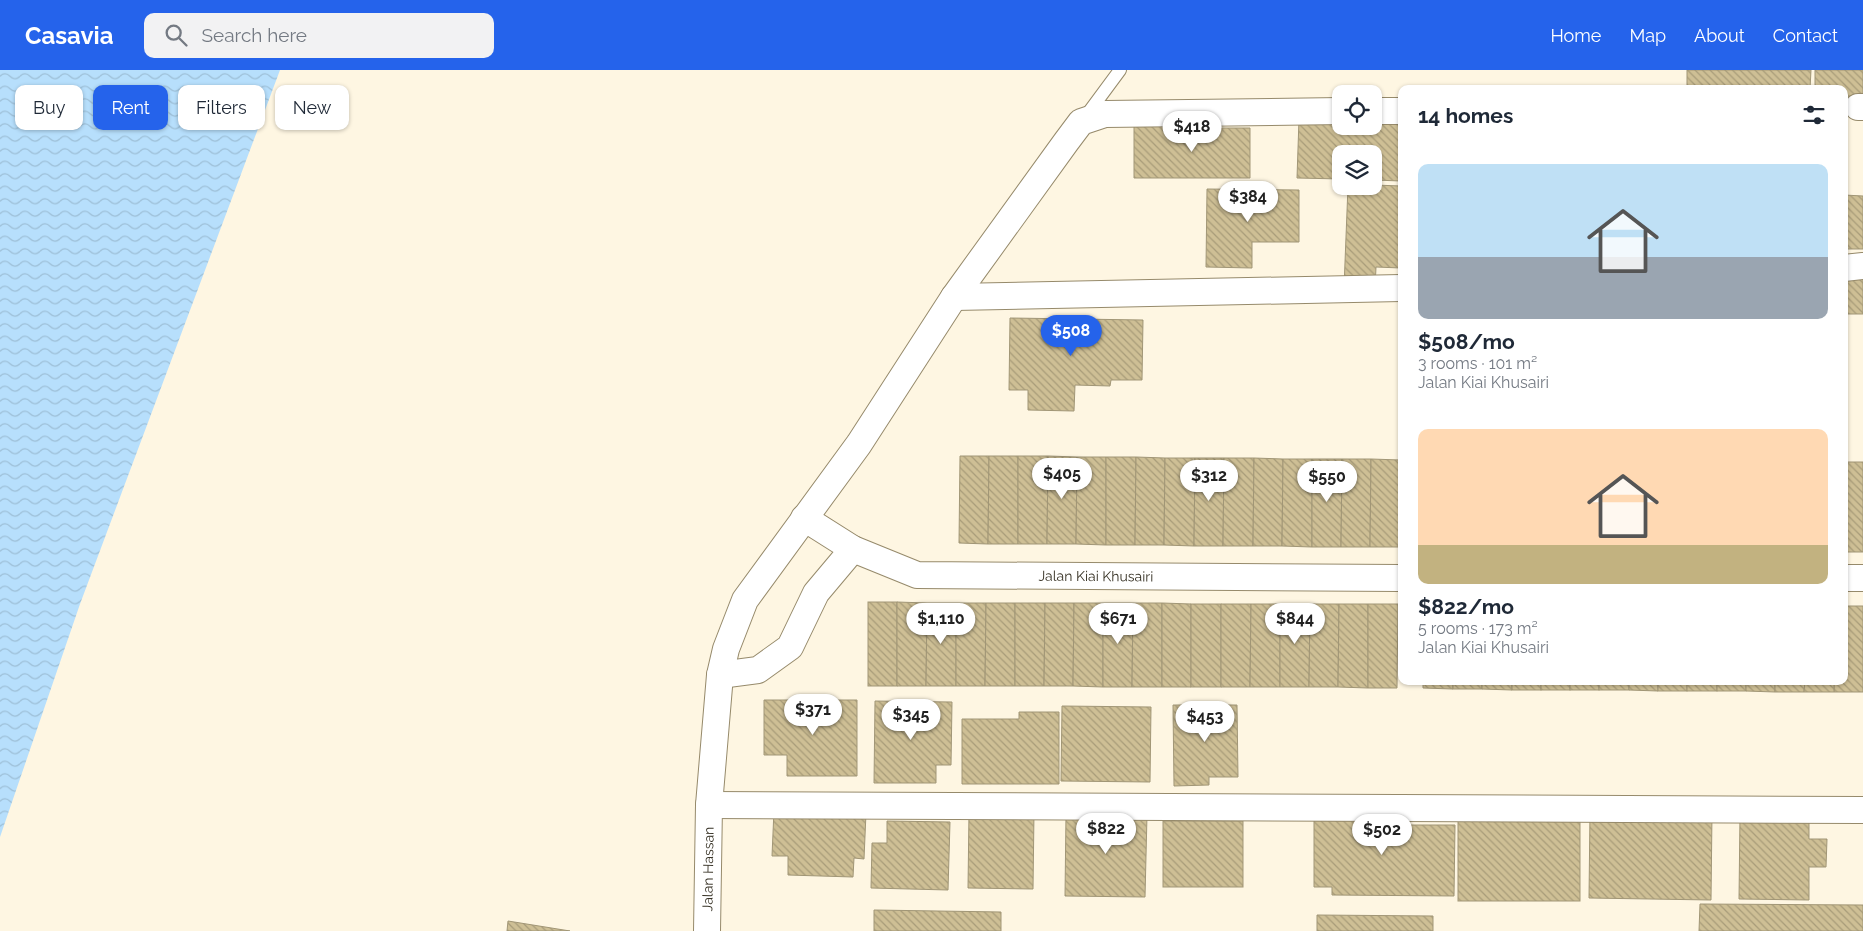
<!DOCTYPE html>
<html lang="en">
<head>
<meta charset="utf-8">
<style>
  :root { --surface:#fff; --page:#f2f2f3; --text:#1f2937; --muted:#747a83; --accent:#2563eb }
  body { margin:0; font-family:Raleway,sans-serif; background:var(--page); color:var(--text); height:100vh; display:flex; flex-direction:column; font-size:19px; white-space:nowrap }
  * { box-sizing:border-box; margin:0 }
  p { font-size:16px; color:var(--muted) }
  .icon { flex:none; width:28px; height:28px; fill:none; stroke:currentColor; stroke-width:2; stroke-linecap:round; stroke-linejoin:round }
  .map { position:relative; flex:1; overflow:hidden }
  .panel { position:absolute; left:1398px; top:15px; width:450px; height:600px; display:flex; flex-direction:column; background:var(--surface); border-radius:10px; box-shadow:0 1px 4px #0004 }
  .panel>* { flex:none }
  .top-card { position:absolute; left:15px; top:15px; width:475px; height:45px; display:flex; gap:10px }
  .tools { position:absolute; left:1332px; top:15px; display:grid; gap:10px }
  .tools a { display:grid; place-items:center; width:50px; height:50px; border-radius:10px; background:var(--surface); box-shadow:0 1px 4px #0004; font-size:25px }
  .price { position:absolute; translate:-50% -42px; padding:0 11px; border-radius:18px; background:#fff; color:#222; font-size:16px; line-height:32px; filter:drop-shadow(0 1px 2px #0008) }
  .price::after { content:''; position:absolute; left:50%; top:30px; width:15px; height:11px; margin-left:-8px; background:inherit; clip-path:polygon(0 0,100% 0,50% 100%) }
  .price.active { background:var(--accent); color:#fff }
  ul { padding:0; list-style:none }
  li { display:grid; align-content:center; gap:10px; height:265px; padding:0 20px }
  li span { display:grid; place-items:center; height:155px; border-radius:10px; color:#555 }
  li>.icon { margin-inline-start:auto }
  span .icon { width:90px; height:90px; fill:#fffc; stroke-width:1 }
  li b { font-size:21px }
  h2 { display:flex; justify-content:space-between; align-items:center; height:60px; padding:0 20px; font-size:21px }
  .chip { padding:0 18px; border-radius:10px; background:var(--surface); box-shadow:0 1px 4px #0004; font-size:18px; line-height:45px }
  .chip.active { background:var(--accent); color:#fff }
  header { display:flex; align-items:center; gap:30px; box-sizing:border-box; height:70px; padding:0 25px; background:var(--accent); color:#fff }
  header strong { font-size:24px }
  nav { display:flex; gap:28px; margin-inline-start:auto; font-size:18px }
  .search { width:350px; height:45px; background:var(--page); display:flex; align-items:center; gap:12px; box-sizing:border-box; padding:0 18px; border-radius:10px; color:var(--muted); font-size:19px }
  .map>svg:first-child { display:block }
  .water { fill:url(#water-waves) }
  .building { fill:url(#building-back-hatch); stroke:#a19676 }
  .lines { fill:none; stroke-linecap:round; stroke-linejoin:round }
  .lane-casing { stroke:#968a6b; stroke-width:14 }
  .street-casing { stroke:#968a6b; stroke-width:28 }
  .lane { stroke:#fff; stroke-width:12 }
  .street { stroke:#fff; stroke-width:26 }
  .labels { text-anchor:middle; dominant-baseline:central; stroke-width:4.5; stroke-linejoin:round; paint-order:stroke }
  .street-label { font-size:14px; fill:#363124; stroke:#fef6e2 }
</style>
</head>
<body>
<header>
<strong>Casavia</strong>
<div class="search"><svg class="icon" aria-label="search" viewBox="0 0 24 24"><circle cx="10" cy="10" r="6"/><path d="M15 15l6 6"/></svg>Search here</div>
<nav><a>Home</a><a>Map</a><a>About</a><a>Contact</a></nav>
</header>
<div class="map">
<svg width="1863" height="861" viewBox="0 0 1863 861">
  <defs>
    <pattern id="water-waves" width="16" height="10" patternUnits="userSpaceOnUse" patternTransform="scale(1.25)"><rect width="16" height="10" fill="#b7dffc"/><path d="M0 5q4-4 8 0t8 0" fill="none" stroke="#9ec0d8"/></pattern>
    <pattern id="building-back-hatch" width="6" height="6" patternUnits="userSpaceOnUse" patternTransform="scale(1.25)"><rect width="6" height="6" fill="#cebf95"/><path d="M-1 5l2 2M0 0l6 6M5-1l2 2" fill="none" stroke="#a89c79"/></pattern>
  </defs>
  <rect width="100%" height="100%" fill="#fef6e2"/>
  <polygon class="water" points="0,0 280,0 80,534 0,767"/>
  <g class="building">
    <polygon points="1687,0 1811,0 1810,19 1687,19"/>
    <polygon points="1815,0 1863,0 1863,31 1844,31 1844,19 1815,19"/>
    <polygon points="1299,49 1341,50 1341,56 1374,56 1374,51 1401,52 1401,111 1374,110 1374,84 1341,84 1341,109 1297,108"/>
    <polygon points="1134,54 1171,54 1171,68 1201,68 1201,54 1219,54 1219,58 1250,58 1250,108 1134,108"/>
    <polygon points="1374,115 1401,116 1401,198 1376,197 1375,219 1344,218 1348,116"/>
    <polygon points="1207,119 1299,120 1299,172 1252,172 1252,198 1206,197"/>
    <polygon points="1844,125 1863,126 1863,179 1844,179"/>
    <polygon points="1863,198 1863,244 1844,244 1844,205"/>
    <polygon points="1010,248 1143,250 1142,310 1111,310 1110,316 1075,315 1074,341 1028,340 1028,320 1009,320"/>
    <polygon points="960,386 989,386 988,474 959,473"/>
    <polygon points="989,386 1018,386 1018,474 988,474"/>
    <polygon points="1018,386 1048,386 1047,474 1018,474"/>
    <polygon points="1048,386 1077,387 1076,474 1047,474"/>
    <polygon points="1077,387 1106,387 1106,475 1076,474"/>
    <polygon points="1106,387 1136,387 1135,475 1106,475"/>
    <polygon points="1136,387 1165,388 1164,475 1135,475"/>
    <polygon points="1165,388 1195,388 1194,476 1164,475"/>
    <polygon points="1195,388 1224,388 1223,476 1194,476"/>
    <polygon points="1224,388 1254,388 1253,476 1223,476"/>
    <polygon points="1254,388 1283,389 1282,476 1253,476"/>
    <polygon points="1283,389 1312,389 1312,477 1282,476"/>
    <polygon points="1312,389 1342,389 1341,477 1312,477"/>
    <polygon points="1342,389 1371,389 1370,477 1341,477"/>
    <polygon points="1371,389 1400,390 1400,477 1370,477"/>
    <rect x="1400" y="390" width="1" height="87"/>
    <rect x="1844" y="392" width="19" height="90"/>
    <rect x="868" y="532" width="29" height="84"/>
    <polygon points="897,532 927,533 926,616 897,616"/>
    <polygon points="927,533 956,533 956,616 926,616"/>
    <polygon points="956,533 986,533 985,616 956,616"/>
    <polygon points="986,533 1015,533 1015,616 985,616"/>
    <polygon points="1015,533 1045,533 1044,616 1015,616"/>
    <polygon points="1045,533 1074,533 1073,616 1044,616"/>
    <polygon points="1074,533 1103,533 1103,617 1073,616"/>
    <polygon points="1103,533 1133,533 1132,617 1103,617"/>
    <polygon points="1133,533 1162,533 1162,617 1132,617"/>
    <polygon points="1162,533 1191,534 1191,617 1162,617"/>
    <rect x="1191" y="534" width="30" height="83"/>
    <polygon points="1221,534 1251,534 1250,617 1221,617"/>
    <polygon points="1251,534 1280,534 1280,617 1250,617"/>
    <polygon points="1280,534 1310,534 1309,617 1280,617"/>
    <polygon points="1310,534 1339,534 1338,617 1309,617"/>
    <polygon points="1339,534 1368,534 1368,618 1338,617"/>
    <polygon points="1368,534 1398,534 1397,618 1368,618"/>
    <polygon points="1844,536 1863,536 1863,622 1834,622 1834,611 1844,611"/>
    <polygon points="1423,611 1453,611 1453,619 1423,618"/>
    <rect x="1453" y="611" width="29" height="8"/>
    <polygon points="1482,611 1512,611 1512,620 1482,619"/>
    <rect x="1512" y="611" width="29" height="9"/>
    <rect x="1541" y="611" width="29" height="9"/>
    <rect x="1570" y="611" width="29" height="9"/>
    <rect x="1599" y="611" width="30" height="9"/>
    <polygon points="1629,611 1658,611 1658,621 1629,620"/>
    <rect x="1658" y="611" width="29" height="10"/>
    <rect x="1687" y="611" width="30" height="10"/>
    <rect x="1717" y="611" width="29" height="10"/>
    <polygon points="1746,611 1775,611 1775,622 1746,621"/>
    <polygon points="1775,611 1805,611 1804,622 1775,622"/>
    <polygon points="1805,611 1834,611 1834,622 1804,622"/>
    <polygon points="764,630 857,630 857,706 787,706 787,685 764,685"/>
    <polygon points="875,631 952,632 951,695 936,695 936,713 874,713"/>
    <polygon points="1173,635 1237,635 1238,707 1209,707 1209,715 1174,716"/>
    <polygon points="1062,636 1151,637 1150,712 1061,711"/>
    <polygon points="1019,642 1059,642 1059,714 962,714 962,649 1019,649"/>
    <polygon points="774,740 866,743 864,789 854,788 853,807 788,805 788,786 772,786"/>
    <polygon points="1314,741 1379,742 1379,755 1455,755 1454,826 1332,825 1332,817 1314,817"/>
    <rect x="1458" y="741" width="122" height="90"/>
    <polygon points="1590,741 1712,743 1711,830 1589,828"/>
    <polygon points="969,742 1034,742 1033,819 968,818"/>
    <polygon points="1066,744 1147,745 1145,827 1065,826"/>
    <polygon points="1740,745 1809,746 1809,769 1827,769 1826,797 1809,797 1809,830 1739,829"/>
    <polygon points="887,751 950,752 948,820 871,818 872,773 887,773"/>
    <rect x="1163" y="751" width="80" height="66"/>
    <polygon points="1700,834 1863,835 1863,861 1699,861"/>
    <polygon points="874,840 1001,842 1001,861 874,861"/>
    <polygon points="1317,845 1433,846 1433,861 1317,861"/>
    <polygon points="508,851 570,861 507,861"/>
  </g>
  <g class="lines">
    <defs>
      <polyline id="lane" points="1086,46 1120,0"/>
      <g id="street">
        <polyline points="1858,37 1863,37"/>
        <polyline points="1374,41 1401,41"/>
        <polyline points="1844,198 1863,196"/>
        <polyline points="954,227 1401,218"/>
        <path id="s1" d="M 804,448 L 853,479 L 917,505 L 1401,508"/>
        <polyline points="1844,508 1863,508"/>
        <polyline points="720,605 758,600 790,577 816,523 853,479"/>
        <polyline points="709,735 1863,740"/>
        <path id="s2" d="M 707,861 L 709,735 L 720,605 L 726,579 L 745,530 L 859,374 L 954,227 L 1066,72 L 1081,52 L 1105,44 L 1341,41"/>
      </g>
    </defs>
    <use href="#lane" class="lane-casing"/>
    <use href="#street" class="street-casing"/>
    <use href="#lane" class="lane"/>
    <use href="#street" class="street"/>
  </g>
  <g class="labels">
    <g class="street-label">
      <text stroke="none"><textPath href="#s1" startOffset="306">Jalan Kiai Khusairi</textPath></text>
      <text stroke="none"><textPath href="#s2" startOffset="62">Jalan Hassan</textPath></text>
    </g>
  </g>
</svg>
<div class="tools">
<a><svg class="icon" aria-label="locate" viewBox="0 0 24 24"><circle cx="12" cy="12" r="6"/><path d="M12 2v4M12 18v4M2 12h4M18 12h4"/></svg></a>
<a><svg class="icon" aria-label="layers" viewBox="0 0 24 24"><path d="M12 4l9 5-9 5-9-5zM3 14l9 5 9-5"/></svg></a>
</div>
<b class="price" style="left:1192px;top:83px">$418</b>
<b class="price" style="left:1248px;top:153px">$384</b>
<b class="price active" style="left:1071px;top:287px">$508</b>
<b class="price" style="left:1062px;top:430px">$405</b>
<b class="price" style="left:1209px;top:432px">$312</b>
<b class="price" style="left:1327px;top:433px">$550</b>
<b class="price" style="left:941px;top:575px">$1,110</b>
<b class="price" style="left:1118px;top:575px">$671</b>
<b class="price" style="left:1295px;top:575px">$844</b>
<b class="price" style="left:813px;top:666px">$371</b>
<b class="price" style="left:911px;top:671px">$345</b>
<b class="price" style="left:1205px;top:673px">$453</b>
<b class="price" style="left:1106px;top:785px">$822</b>
<b class="price" style="left:1382px;top:786px">$502</b>
<div class="top-card">
<a class="chip">Buy</a>
<a class="chip active">Rent</a>
<a class="chip">Filters</a>
<a class="chip">New</a>
</div>
<section class="panel">
<h2>14 homes<svg class="icon" aria-label="filters" viewBox="0 0 24 24"><path d="M4 7h16M4 17h16"/><circle cx="9" cy="7" r="2"/><circle cx="15" cy="17" r="2"/></svg></h2>
<ul>
<li><span style="background:linear-gradient(#bfe0f5 60%,#9aa5b1 0)"><svg class="icon" aria-label="home" viewBox="0 0 24 24"><path d="M3 11l9-7 9 7M6 9v11h12V9"/></svg></span><div><b>$508/mo</b><p>3 rooms · 101 m²</p><p>Jalan Kiai Khusairi</p></div></li>
<li><span style="background:linear-gradient(#ffd9b3 75%,#c2b280 0)"><svg class="icon" aria-label="home" viewBox="0 0 24 24"><path d="M3 11l9-7 9 7M6 9v11h12V9"/></svg></span><div><b>$822/mo</b><p>5 rooms · 173 m²</p><p>Jalan Kiai Khusairi</p></div></li>
</ul>
</section>
</div>
</body>
</html>
